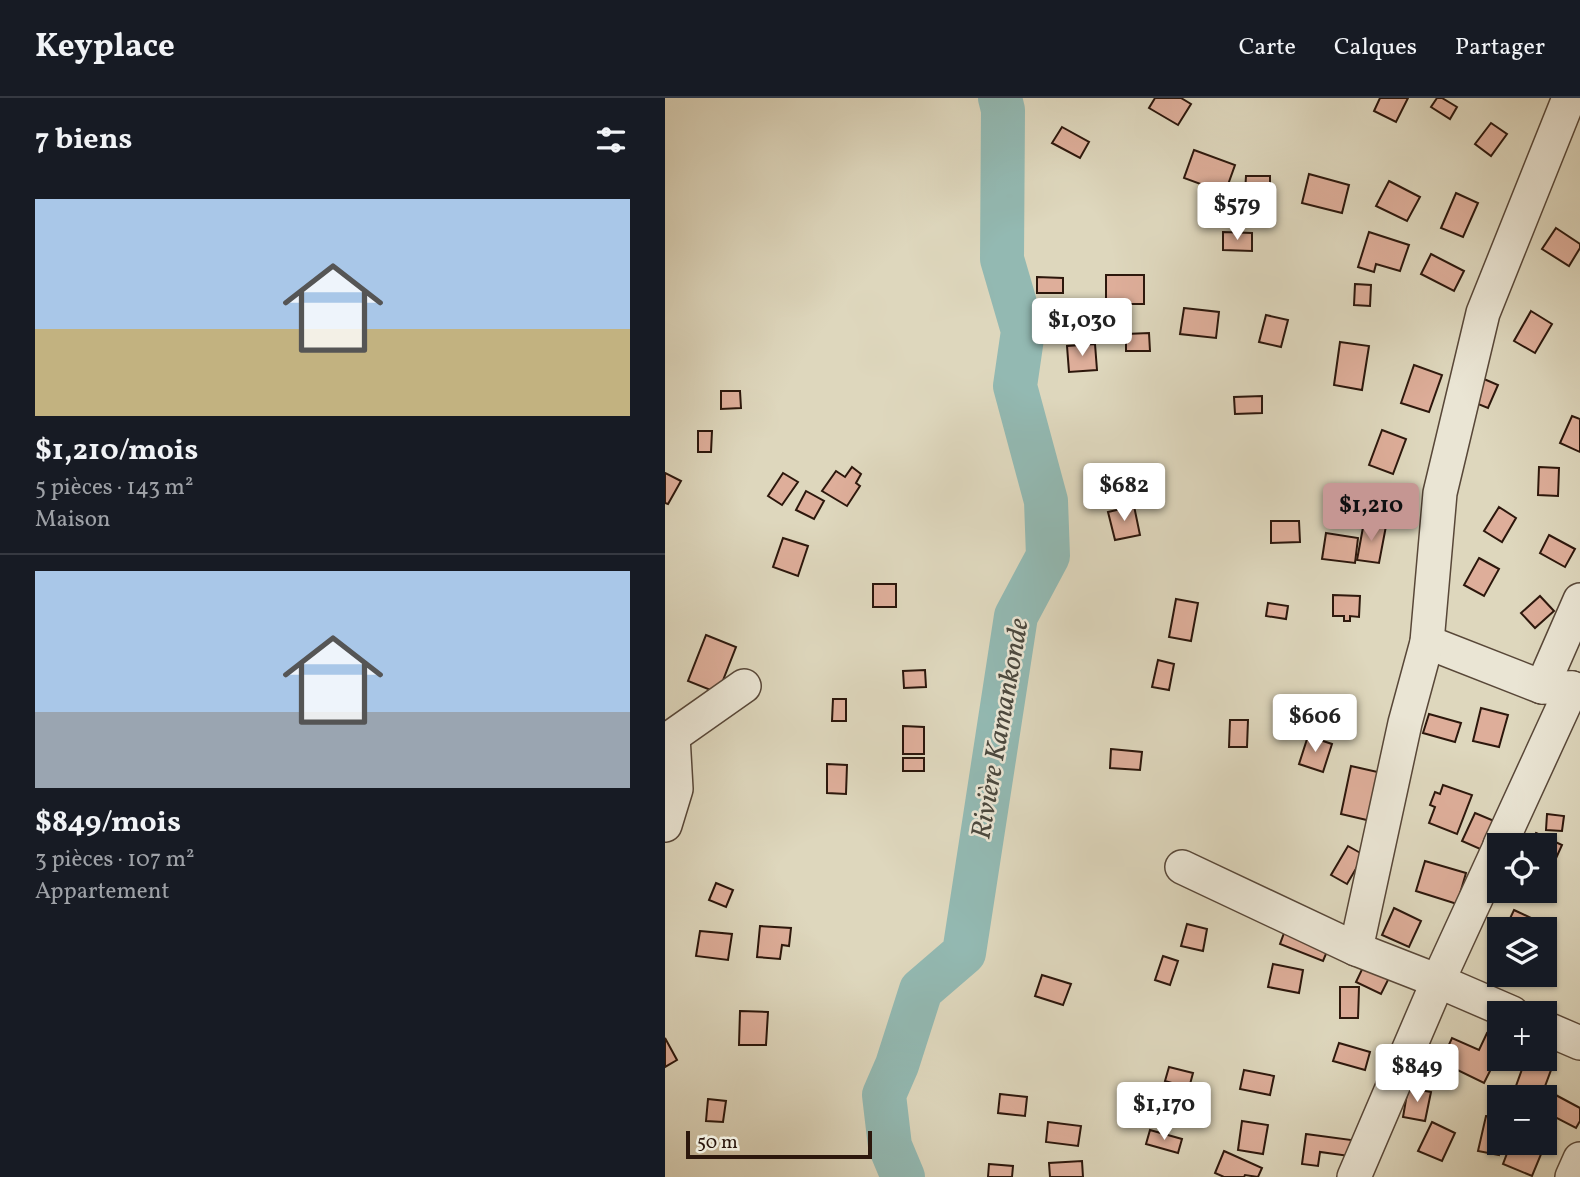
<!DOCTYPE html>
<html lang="fr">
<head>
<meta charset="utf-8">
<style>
  :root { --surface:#171b24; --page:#20242c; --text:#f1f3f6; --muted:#9ea1a6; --line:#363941; --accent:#c59692 }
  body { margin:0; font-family:Vollkorn,serif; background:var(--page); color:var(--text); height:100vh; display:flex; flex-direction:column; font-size:26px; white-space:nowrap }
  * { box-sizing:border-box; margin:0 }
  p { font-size:23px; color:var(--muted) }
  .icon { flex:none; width:38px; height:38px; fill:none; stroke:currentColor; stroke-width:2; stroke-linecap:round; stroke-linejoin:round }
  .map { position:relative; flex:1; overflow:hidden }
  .drawer { display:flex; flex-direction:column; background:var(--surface); width:665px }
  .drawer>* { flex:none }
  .fabs { position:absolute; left:822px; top:735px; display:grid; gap:14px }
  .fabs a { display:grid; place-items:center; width:70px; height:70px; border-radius:0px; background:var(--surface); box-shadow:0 2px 5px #0004; font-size:35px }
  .scale { position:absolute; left:21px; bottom:18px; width:186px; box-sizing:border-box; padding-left:7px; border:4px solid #2c170c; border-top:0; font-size:19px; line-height:24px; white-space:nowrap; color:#2c170c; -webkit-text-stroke:5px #eae5d4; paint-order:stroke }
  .price { position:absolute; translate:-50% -60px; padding:0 16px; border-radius:7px; background:#fff; color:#222; font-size:23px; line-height:46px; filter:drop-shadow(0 2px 4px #0008) }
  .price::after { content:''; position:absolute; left:50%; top:42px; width:21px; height:16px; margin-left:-10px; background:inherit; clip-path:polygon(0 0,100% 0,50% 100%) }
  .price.selected { background:var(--accent); color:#111 }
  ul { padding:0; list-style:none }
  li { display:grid; align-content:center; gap:14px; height:371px; padding:0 35px }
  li+li { border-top:2px solid var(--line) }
  li span { display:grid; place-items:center; height:217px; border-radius:0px; color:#555 }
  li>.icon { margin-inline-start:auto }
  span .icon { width:126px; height:126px; fill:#fffc; stroke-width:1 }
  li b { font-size:30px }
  h2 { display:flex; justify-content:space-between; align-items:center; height:84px; padding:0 35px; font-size:30px }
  header { display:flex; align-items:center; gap:42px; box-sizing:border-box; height:98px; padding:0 35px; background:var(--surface); border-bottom:2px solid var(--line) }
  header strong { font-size:33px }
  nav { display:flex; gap:38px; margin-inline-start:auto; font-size:24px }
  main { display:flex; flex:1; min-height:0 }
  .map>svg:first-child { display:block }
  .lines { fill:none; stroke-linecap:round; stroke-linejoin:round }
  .river { stroke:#93b9b2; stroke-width:44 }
  .building { fill:#deae9a; stroke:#2c170c; stroke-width:2 }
  .minor-casing { stroke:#584738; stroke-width:36 }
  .minor { stroke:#eae5d4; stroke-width:33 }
  .labels { text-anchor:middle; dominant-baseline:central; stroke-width:5; stroke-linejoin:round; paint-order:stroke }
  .water-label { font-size:28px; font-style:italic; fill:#4b483e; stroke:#eae5d4 }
</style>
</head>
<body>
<header>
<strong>Keyplace</strong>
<nav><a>Carte</a><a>Calques</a><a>Partager</a></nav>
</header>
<main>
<section class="drawer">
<h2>7 biens<svg class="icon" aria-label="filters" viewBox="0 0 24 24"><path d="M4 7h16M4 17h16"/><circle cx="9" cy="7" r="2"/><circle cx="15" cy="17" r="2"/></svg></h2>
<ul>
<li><span style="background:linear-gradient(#a9c7e8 60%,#c2b280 0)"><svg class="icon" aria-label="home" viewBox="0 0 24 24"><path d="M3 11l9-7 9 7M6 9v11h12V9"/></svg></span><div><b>$1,210/mois</b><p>5 pièces · 143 m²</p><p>Maison</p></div></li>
<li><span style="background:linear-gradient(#a9c7e8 65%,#9aa5b1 0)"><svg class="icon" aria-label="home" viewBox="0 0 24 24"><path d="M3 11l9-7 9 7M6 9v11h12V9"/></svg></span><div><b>$849/mois</b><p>3 pièces · 107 m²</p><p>Appartement</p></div></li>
</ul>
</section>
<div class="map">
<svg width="915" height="1079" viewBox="0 0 915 1079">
  <rect width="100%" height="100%" fill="#ded7bd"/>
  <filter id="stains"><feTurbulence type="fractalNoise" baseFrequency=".00286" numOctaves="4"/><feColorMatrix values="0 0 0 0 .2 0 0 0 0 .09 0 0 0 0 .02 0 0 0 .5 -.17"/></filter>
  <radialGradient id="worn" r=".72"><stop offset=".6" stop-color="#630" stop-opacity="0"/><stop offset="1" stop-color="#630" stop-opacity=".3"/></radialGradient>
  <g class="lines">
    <polyline class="river" points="238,1079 225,1048 219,997 232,967 256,892 299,855 351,518 383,458 381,403 350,288 358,233 337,161 338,12 335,0"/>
  </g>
  <g class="building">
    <polygon points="490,0 516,0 526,6 513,27 484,10"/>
    <polygon points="715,0 743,0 731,24 709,13"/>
    <polygon points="772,0 777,0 792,9 785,21 766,9"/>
    <polygon points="826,25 842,36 826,58 810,46"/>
    <polygon points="397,29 424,44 415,60 387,45"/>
    <polygon points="529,52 570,67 560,95 519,80"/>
    <polygon points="644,76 684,87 677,115 637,105"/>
    <polygon points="581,78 605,78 605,96 580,95"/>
    <polygon points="724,83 755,99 742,123 711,108"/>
    <polygon points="791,95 813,105 798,139 776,130"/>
    <polygon points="891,130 915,146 915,150 904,168 877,151"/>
    <polygon points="558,134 587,135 587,153 558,152"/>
    <polygon points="704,134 744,147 735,173 711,166 709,174 693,169"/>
    <polygon points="766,156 799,173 789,193 756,176"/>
    <polygon points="441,177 479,177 479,206 457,206 457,215 441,214"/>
    <polygon points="372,179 398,180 398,195 372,195"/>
    <polygon points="690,186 706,187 705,208 689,207"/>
    <polygon points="519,210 554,214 551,240 515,236"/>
    <polygon points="866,213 887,226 870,255 849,243"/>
    <polygon points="601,217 623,222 616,249 594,244"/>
    <polygon points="484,235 485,253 461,253 461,236"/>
    <polygon points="675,244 704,248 697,292 669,287"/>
    <polygon points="430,246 432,272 404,274 402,248"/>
    <polygon points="749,267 777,277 764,314 736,305"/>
    <polygon points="812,278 833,287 823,310 803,302"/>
    <polygon points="56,293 75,293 76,310 56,311"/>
    <polygon points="597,298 597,315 570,316 569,299"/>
    <polygon points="907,318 915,321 915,354 895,345"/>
    <polygon points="717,332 741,341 728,376 704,367"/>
    <polygon points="33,333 47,333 46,354 33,354"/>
    <polygon points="187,369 196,376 191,385 195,388 182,408 157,393 171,373 180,379"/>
    <polygon points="874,369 894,370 893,398 873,397"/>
    <polygon points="0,375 16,383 3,406 0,405"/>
    <polygon points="118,375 133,384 117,407 103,398"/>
    <polygon points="141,393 159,403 149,421 131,412"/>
    <polygon points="469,408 475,437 450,442 443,414"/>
    <polygon points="834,409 851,420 837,444 819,433"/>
    <polygon points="606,423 634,423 635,444 606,445"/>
    <polygon points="699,424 721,428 714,465 692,462"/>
    <polygon points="661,435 693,440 690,465 657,461"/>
    <polygon points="884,437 910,451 900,469 875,455"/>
    <polygon points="118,440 143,448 133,478 108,469"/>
    <polygon points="814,460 834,471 819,498 799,487"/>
    <rect x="208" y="486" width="23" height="23"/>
    <polygon points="668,497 695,498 694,519 685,518 685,523 679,523 679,518 668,518"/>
    <polygon points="875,498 889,513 870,530 856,515"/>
    <polygon points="511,501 533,505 526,543 504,539"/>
    <polygon points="603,505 623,508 621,521 601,518"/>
    <polygon points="41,537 71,549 53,595 23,583"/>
    <polygon points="493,562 509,566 504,592 487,589"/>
    <polygon points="260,572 261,589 239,590 238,573"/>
    <polygon points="642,598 670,608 663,627 635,617"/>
    <polygon points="168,601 181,601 181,623 167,623"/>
    <polygon points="816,610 843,617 834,649 808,643"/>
    <polygon points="764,616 796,625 790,644 758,635"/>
    <polygon points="565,622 583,622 582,649 564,649"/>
    <polygon points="238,628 259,629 259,656 238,656"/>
    <polygon points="643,638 667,646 658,674 634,666"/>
    <polygon points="446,651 477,654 475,672 445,670"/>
    <rect x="238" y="660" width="21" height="13"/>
    <polygon points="162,666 182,667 181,696 162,695"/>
    <polygon points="686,668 717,675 706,723 676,716"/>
    <polygon points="778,687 807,697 792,736 764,725 770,709 765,707 770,694 775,696"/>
    <polygon points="810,715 834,725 822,754 797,743"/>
    <polygon points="882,716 899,718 897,733 881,732"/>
    <polygon points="871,735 897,747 883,778 880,777 880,747 866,747"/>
    <polygon points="683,748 699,757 682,786 666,777"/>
    <polygon points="760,763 801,775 792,806 751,793"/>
    <polygon points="51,785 68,792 61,809 44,802"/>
    <polygon points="729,810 756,823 744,849 717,837"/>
    <polygon points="849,812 885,829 880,839 880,831 840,831"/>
    <polygon points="522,826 542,831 538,853 516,848"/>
    <polygon points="622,827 666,844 658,863 615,846"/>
    <polygon points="95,828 126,830 124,848 117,847 115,861 92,859"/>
    <polygon points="35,833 67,836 63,862 31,858"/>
    <polygon points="498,858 513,863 505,887 490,882"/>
    <polygon points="701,863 726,876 716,896 691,884"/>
    <polygon points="608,866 638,872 634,895 603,889"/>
    <polygon points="377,877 406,886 398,907 370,898"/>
    <polygon points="675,889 694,889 693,920 675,920"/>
    <polygon points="75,913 103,914 101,947 74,947"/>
    <polygon points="822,935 835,941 835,953 819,985 776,964 787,940 814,952"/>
    <polygon points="0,940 12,962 0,969"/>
    <polygon points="674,945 705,954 700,972 668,963"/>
    <polygon points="860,963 886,972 876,999 847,999"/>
    <polygon points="504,969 528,975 524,990 500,983"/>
    <polygon points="579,972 609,978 605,997 575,991"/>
    <polygon points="743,990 766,994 760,1023 738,1019"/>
    <polygon points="887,995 915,1010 915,1023 911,1030 880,1014 880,1008"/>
    <polygon points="335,996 362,999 360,1018 333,1015"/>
    <polygon points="43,1001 61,1003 58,1024 41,1023"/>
    <polygon points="821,1018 835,1020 835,1045 837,1045 834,1057 813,1053"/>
    <polygon points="577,1023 603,1027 598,1056 573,1052"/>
    <polygon points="383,1024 416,1028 413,1048 381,1044"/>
    <polygon points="767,1024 790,1035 777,1063 753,1053"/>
    <polygon points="485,1032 517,1041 513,1055 481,1046"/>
    <polygon points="880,1035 884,1037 867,1078 838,1066 846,1045 880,1045"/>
    <polygon points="641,1036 694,1043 691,1059 655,1054 653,1068 637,1066"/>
    <polygon points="559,1053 597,1070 593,1079 580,1077 579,1079 559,1079 550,1075"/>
    <polygon points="417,1063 418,1079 385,1079 384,1065"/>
    <polygon points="324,1066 348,1068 347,1079 323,1079"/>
  </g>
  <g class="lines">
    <defs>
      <g id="minor">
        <polyline points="762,544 877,589 907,590 915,593"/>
        <polyline points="877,589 915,502"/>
        <polyline points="0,727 11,691 8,638 79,588"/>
        <polyline points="835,747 907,590"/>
        <polyline points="517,769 691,851 773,883 847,915"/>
        <polyline points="691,851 740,625 762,544 775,395 818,215 904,0"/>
        <polyline points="880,930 915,945"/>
        <polyline points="689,1079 773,883 835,748"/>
        <polyline points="907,1079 915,1061"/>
      </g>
    </defs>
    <use href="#minor" class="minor-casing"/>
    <use href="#minor" class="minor"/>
  </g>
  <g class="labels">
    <g class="water-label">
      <text transform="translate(336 631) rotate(-80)">Rivière Kamankonde</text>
    </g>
  </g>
  <rect width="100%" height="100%" filter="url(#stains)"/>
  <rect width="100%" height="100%" fill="url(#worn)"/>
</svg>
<div class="fabs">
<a><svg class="icon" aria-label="locate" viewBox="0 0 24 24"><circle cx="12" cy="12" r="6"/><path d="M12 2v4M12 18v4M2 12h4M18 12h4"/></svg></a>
<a><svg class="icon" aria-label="layers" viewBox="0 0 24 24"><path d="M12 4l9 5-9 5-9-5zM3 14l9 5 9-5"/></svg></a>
<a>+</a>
<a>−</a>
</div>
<div class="scale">50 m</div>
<b class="price" style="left:572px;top:144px">$579</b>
<b class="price" style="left:417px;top:260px">$1,030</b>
<b class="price" style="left:459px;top:425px">$682</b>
<b class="price selected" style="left:706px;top:445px">$1,210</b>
<b class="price" style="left:650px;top:656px">$606</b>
<b class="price" style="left:752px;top:1006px">$849</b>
<b class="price" style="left:499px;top:1044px">$1,170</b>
</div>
</main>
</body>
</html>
